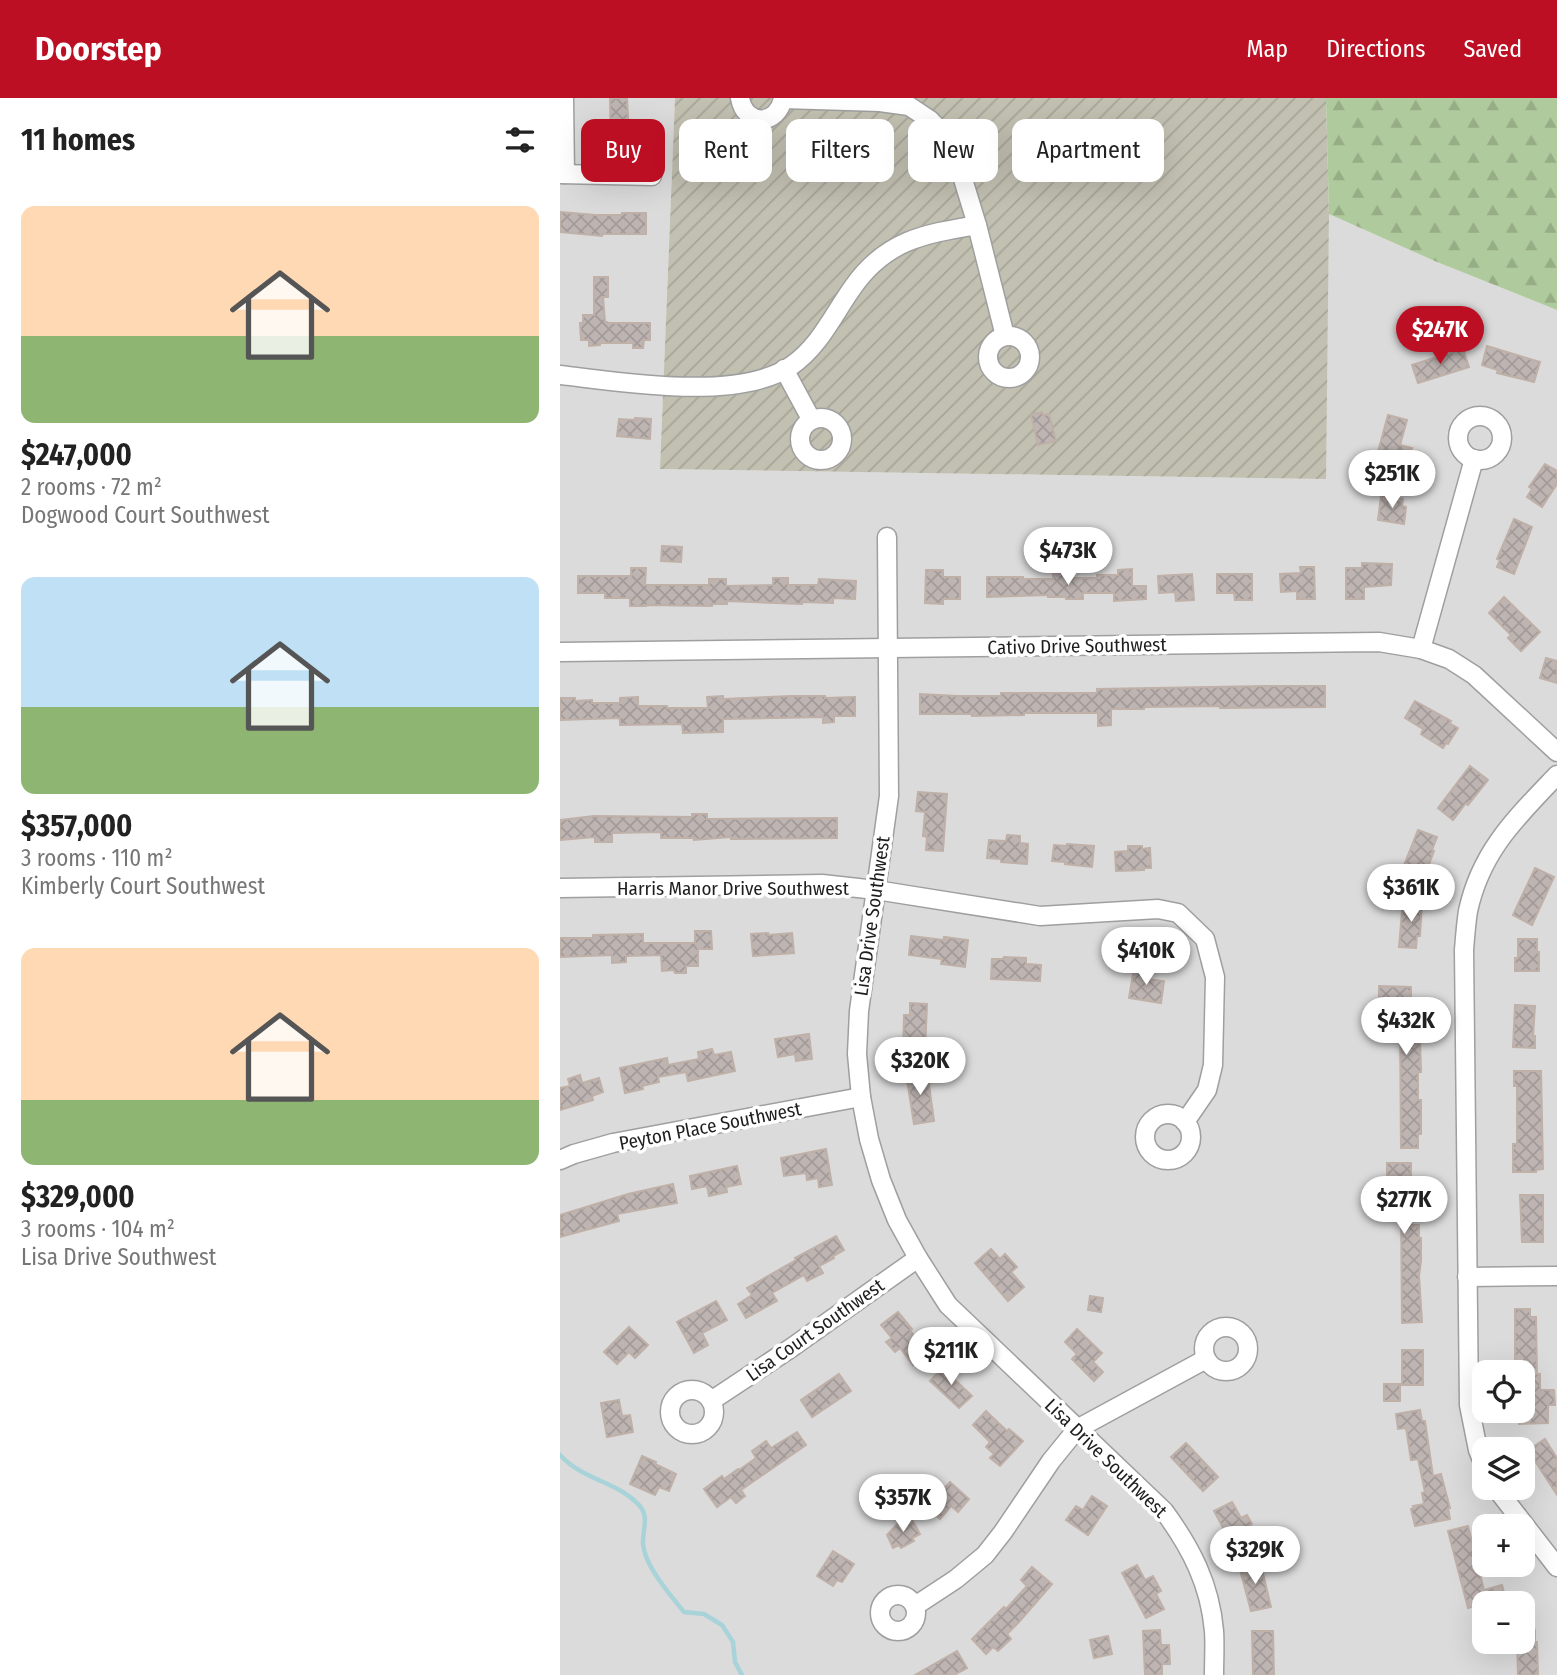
<!DOCTYPE html>
<html lang="en">
<head>
<meta charset="utf-8">
<style>
  :root { --surface:#fff; --page:#f6f6f6; --text:#222; --muted:#767676; --accent:#bd0f23 }
  body { margin:0; font-family:"Fira Sans Condensed",sans-serif; background:var(--page); color:var(--text); height:100vh; display:flex; flex-direction:column; font-size:26px; white-space:nowrap }
  * { box-sizing:border-box; margin:0 }
  p { font-size:23px; color:var(--muted) }
  .icon { flex:none; width:38px; height:38px; fill:none; stroke:currentColor; stroke-width:2; stroke-linecap:round; stroke-linejoin:round }
  .map { position:relative; flex:1; overflow:hidden }
  .details { display:flex; flex-direction:column; background:var(--surface); width:560px }
  .details>* { flex:none }
  .guide { position:absolute; left:21px; top:21px; width:665px; height:63px; display:flex; gap:14px }
  .controls { position:absolute; left:912px; top:1262px; display:grid; gap:14px }
  .controls a { display:grid; place-items:center; width:63px; height:63px; border-radius:14px; background:var(--surface); box-shadow:0 7px 28px #0002; font-size:35px }
  .price { position:absolute; translate:-50% -60px; padding:0 16px; border-radius:24px; background:#fff; color:#222; font-size:23px; line-height:46px; filter:drop-shadow(0 2px 4px #0008) }
  .price::after { content:''; position:absolute; left:50%; top:42px; width:21px; height:16px; margin-left:-10px; background:inherit; clip-path:polygon(0 0,100% 0,50% 100%) }
  .price.active { background:var(--accent); color:#fff }
  ul { padding:0; list-style:none }
  li { display:grid; align-content:center; gap:14px; height:371px; padding:0 21px }
  li span { display:grid; place-items:center; height:217px; border-radius:14px; color:#555 }
  li>.icon { margin-inline-start:auto }
  span .icon { width:126px; height:126px; fill:#fffc; stroke-width:1 }
  li b { font-size:30px }
  h2 { display:flex; justify-content:space-between; align-items:center; height:84px; padding:0 21px; font-size:30px }
  .pill { padding:0 24px; border-radius:14px; background:var(--surface); box-shadow:0 7px 28px #0002; font-size:24px; line-height:63px }
  .pill.active { background:var(--accent); color:#fff }
  header { display:flex; align-items:center; gap:42px; box-sizing:border-box; height:98px; padding:0 35px; background:var(--accent); color:#fff }
  header strong { font-size:33px }
  nav { display:flex; gap:38px; margin-inline-start:auto; font-size:24px }
  main { display:flex; flex:1; min-height:0 }
  .map>svg:first-child { display:block }
  .residential { fill:#dcdbdb; fill-rule:evenodd }
  .construction { fill:url(#construction-furrows) }
  .forest { fill:url(#forest-firs) }
  .lines { fill:none; stroke-linecap:round; stroke-linejoin:round }
  .stream { stroke:#a8d3d9; stroke-width:4.5 }
  .building { fill:url(#building-cross-hatch); stroke:#bfb0a8; stroke-width:2 }
  .minor-casing { stroke:#9f9f9f; stroke-width:21 }
  .minor { stroke:#fff; stroke-width:18 }
  .labels { text-anchor:middle; dominant-baseline:central; stroke-width:7; stroke-linejoin:round; paint-order:stroke }
  .street-label { font-size:19px; fill:#1e1e1e; stroke:#fff }
</style>
</head>
<body>
<header>
<strong>Doorstep</strong>
<nav><a>Map</a><a>Directions</a><a>Saved</a></nav>
</header>
<main>
<section class="details">
<h2>11 homes<svg class="icon" aria-label="filters" viewBox="0 0 24 24"><path d="M4 7h16M4 17h16"/><circle cx="9" cy="7" r="2"/><circle cx="15" cy="17" r="2"/></svg></h2>
<ul>
<li><span style="background:linear-gradient(#ffd9b3 60%,#8fb573 0)"><svg class="icon" aria-label="home" viewBox="0 0 24 24"><path d="M3 11l9-7 9 7M6 9v11h12V9"/></svg></span><div><b>$247,000</b><p>2 rooms · 72 m²</p><p>Dogwood Court Southwest</p></div></li>
<li><span style="background:linear-gradient(#bfe0f5 60%,#8fb573 0)"><svg class="icon" aria-label="home" viewBox="0 0 24 24"><path d="M3 11l9-7 9 7M6 9v11h12V9"/></svg></span><div><b>$357,000</b><p>3 rooms · 110 m²</p><p>Kimberly Court Southwest</p></div></li>
<li><span style="background:linear-gradient(#ffd9b3 70%,#8fb573 0)"><svg class="icon" aria-label="home" viewBox="0 0 24 24"><path d="M3 11l9-7 9 7M6 9v11h12V9"/></svg></span><div><b>$329,000</b><p>3 rooms · 104 m²</p><p>Lisa Drive Southwest</p></div></li>
</ul>
</section>
<div class="map">
<svg width="997" height="1577" viewBox="0 0 997 1577">
  <defs>
    <pattern id="construction-furrows" width="10" height="10" patternUnits="userSpaceOnUse" patternTransform="scale(1.75)"><rect width="10" height="10" fill="#c2c0b1"/><path d="M-1 1l2-2M0 10L10 0M9 11l2-2" fill="none" stroke="#a6a598"/></pattern>
    <pattern id="forest-firs" width="22" height="20" patternUnits="userSpaceOnUse" patternTransform="scale(1.75)"><rect width="22" height="20" fill="#afca9c"/><path d="M5 1l3.5 6h-7zM16 11l3.5 6h-7z" fill="#96ad86"/></pattern>
    <pattern id="building-cross-hatch" width="8" height="8" patternUnits="userSpaceOnUse" patternTransform="scale(1.75)"><rect width="8" height="8" fill="#beb5b2"/><path d="M0 0l8 8M0 8l8-8" fill="none" stroke="#a39b99"/></pattern>
  </defs>
  <rect width="100%" height="100%" fill="#eeeae5"/>
  <path class="residential" d="M 0,0 L 115,0 L 100,371 L 765,381 L 769,116 L 877,164 L 997,212 L 997,1577 L 0,1577 ZM 924,1274 L 962,1274 L 962,1312 L 924,1312 ZM 924,1351 L 962,1351 L 962,1390 L 924,1390 ZM 924,1428 L 962,1428 L 962,1466 L 924,1466 ZM 924,1505 L 962,1505 L 962,1544 L 924,1544 Z"/>
  <polygon class="construction" points="115,0 766,0 769,116 766,381 100,371"/>
  <polygon class="forest" points="766,0 997,0 997,212 877,164 769,116"/>
  <g class="lines">
    <path class="stream" d="M 0,1357 C 23,1382 55,1383 77,1405 C 91,1418 82,1431 83,1446 C 85,1469 110,1496 124,1514 L 144,1516 L 162,1527 L 173,1544 L 175,1564 L 182,1577"/>
  </g>
  <g class="building">
    <polygon points="50,0 67,0 70,54 51,54"/>
    <polygon points="0,114 36,117 62,117 62,115 86,115 86,136 42,136 42,138 0,134"/>
    <polygon points="34,179 48,179 48,199 43,199 45,224 47,224 47,225 90,225 90,242 84,242 83,250 73,250 73,245 40,245 40,247 29,248 29,242 21,242 20,225 23,225 23,217 34,217"/>
    <polygon points="927,248 980,264 974,284 937,275 938,272 922,267"/>
    <polygon points="903,251 909,269 858,285 852,267"/>
    <polygon points="482,314 483,317 489,316 496,343 478,347 471,317"/>
    <polygon points="828,317 847,322 840,347 852,350 847,369 816,361"/>
    <polygon points="75,320 91,321 90,341 57,338 59,321 75,322"/>
    <polygon points="985,366 997,373 997,386 982,409 967,399 972,391 969,389"/>
    <polygon points="821,398 843,401 842,408 846,409 844,426 818,422"/>
    <polygon points="954,421 972,429 954,476 937,469 940,462 937,461"/>
    <polygon points="517,441 519,451 508,453 506,443"/>
    <polygon points="102,448 122,449 121,464 101,463"/>
    <polygon points="802,465 832,466 831,487 804,489 804,501 786,501 786,470 802,470"/>
    <polygon points="740,469 754,469 755,501 737,501 737,493 721,494 720,476 741,475"/>
    <polygon points="71,470 86,470 85,487 149,487 149,481 166,481 166,488 213,487 213,480 228,480 228,487 258,487 259,481 296,483 295,501 273,500 273,505 242,504 242,506 167,503 167,506 152,506 152,508 86,507 86,508 70,508 70,500 45,500 45,495 18,495 18,478 71,478"/>
    <polygon points="572,471 572,488 586,488 586,501 554,503 554,495 523,495 523,501 506,501 506,499 488,499 488,497 427,499 427,479 463,479 463,481 493,481 493,475 506,474 506,480 537,480 537,477 558,477 558,472"/>
    <polygon points="366,472 383,472 383,479 400,479 400,501 383,501 383,506 365,505"/>
    <polygon points="632,476 634,502 616,503 615,494 599,495 598,478"/>
    <polygon points="657,476 692,476 692,502 675,502 674,495 657,495"/>
    <polygon points="944,499 980,534 961,553 948,540 951,537 929,515"/>
    <polygon points="986,560 997,563 997,585 980,580"/>
    <polygon points="706,588 765,588 765,609 660,610 660,608 584,609 584,611 551,611 551,627 538,628 538,615 464,615 464,617 412,618 412,616 360,616 360,596 398,598 441,598 441,595 537,595 537,591"/>
    <polygon points="163,598 163,601 231,598 265,598 265,600 295,599 295,618 274,618 274,624 263,625 263,619 163,621 163,634 123,635 122,626 60,627 60,620 0,622 0,600 15,600 15,603 32,602 32,605 60,605 60,600 78,599 78,608 107,608 107,610 148,610 147,599"/>
    <polygon points="855,603 891,623 889,625 898,630 888,646 886,645 883,650 861,636 863,631 845,620"/>
    <polygon points="910,668 928,682 908,707 906,705 893,722 878,710"/>
    <polygon points="358,694 387,696 383,753 366,752 367,739 363,738 365,714 356,713"/>
    <polygon points="132,716 147,716 147,721 277,720 277,740 171,741 171,739 134,742 134,740 101,740 101,734 52,735 52,744 35,744 35,739 0,742 0,722 34,718 132,719"/>
    <polygon points="858,732 877,739 872,752 874,753 866,774 863,773 858,787 839,780"/>
    <polygon points="447,737 460,738 460,745 468,746 467,766 441,764 441,761 427,760 429,742 446,743"/>
    <polygon points="507,746 534,748 532,769 505,766 505,764 492,763 494,747 507,748"/>
    <polygon points="568,748 582,748 582,751 590,750 591,770 584,770 584,772 556,773 555,754 568,753"/>
    <polygon points="975,770 994,779 972,827 953,817"/>
    <polygon points="843,802 862,803 860,838 857,838 856,850 839,849"/>
    <polygon points="135,833 151,833 152,851 138,851 138,868 126,868 126,875 115,875 114,872 102,873 101,857 66,858 66,864 52,865 52,857 0,859 0,840 33,840 33,837 83,836 83,845 135,845"/>
    <polygon points="208,835 208,837 232,835 234,855 193,858 191,836"/>
    <polygon points="351,838 384,842 384,839 408,842 405,869 381,866 382,861 349,857"/>
    <polygon points="958,841 977,841 977,854 979,854 979,873 955,873 955,860 958,860"/>
    <polygon points="444,859 466,860 466,866 481,867 480,883 431,881 432,861 443,861"/>
    <polygon points="574,870 588,872 587,881 604,883 601,905 569,900"/>
    <polygon points="819,888 851,889 851,908 859,908 859,940 860,940 861,974 858,974 858,1002 861,1002 861,1036 858,1036 858,1050 841,1050 840,923 819,923"/>
    <polygon points="350,905 367,906 365,954 343,953 344,917 350,917"/>
    <polygon points="955,907 975,908 973,938 975,938 975,950 953,949"/>
    <polygon points="249,936 252,961 236,963 235,956 218,959 215,941"/>
    <polygon points="152,951 154,957 171,954 175,973 128,983 126,974 98,979 99,984 82,988 83,991 65,995 60,970 107,960 108,967 139,961 138,954"/>
    <polygon points="367,973 374,1023 354,1026 346,976"/>
    <polygon points="954,973 981,973 983,1071 976,1072 976,1074 953,1074 953,1046 957,1046 957,988 954,988"/>
    <polygon points="20,977 22,985 39,980 43,994 32,998 33,1002 0,1012 0,990 10,988 8,981"/>
    <polygon points="266,1051 272,1087 259,1089 258,1080 247,1082 246,1075 224,1078 221,1060"/>
    <polygon points="827,1065 851,1065 851,1127 859,1127 859,1140 861,1140 861,1163 859,1178 862,1224 842,1225 841,1109 813,1109 813,1095 818,1095 818,1086 827,1086"/>
    <polygon points="177,1068 181,1086 166,1089 167,1094 149,1098 147,1088 132,1091 130,1078"/>
    <polygon points="113,1086 117,1105 57,1116 59,1123 0,1139 0,1117 68,1096"/>
    <polygon points="960,1097 983,1097 983,1144 962,1144"/>
    <polygon points="276,1138 284,1152 273,1158 274,1160 259,1168 263,1175 247,1183 244,1177 212,1195 217,1203 186,1220 178,1206 192,1197 187,1190 236,1162 235,1160"/>
    <polygon points="431,1151 440,1161 445,1156 457,1169 451,1174 464,1189 448,1203 415,1165"/>
    <polygon points="530,1198 543,1200 541,1214 528,1212"/>
    <polygon points="156,1203 167,1222 142,1235 148,1247 134,1255 117,1224"/>
    <polygon points="955,1211 970,1211 970,1219 976,1219 977,1276 980,1276 980,1292 994,1292 995,1307 988,1307 988,1325 959,1326 959,1312 962,1312 962,1263 955,1263"/>
    <polygon points="338,1214 352,1231 350,1232 367,1256 353,1267 340,1250 335,1254 326,1244 332,1240 321,1227"/>
    <polygon points="69,1229 88,1247 75,1260 69,1254 57,1266 44,1254"/>
    <polygon points="517,1231 542,1255 533,1264 543,1274 534,1283 512,1261 517,1256 505,1244"/>
    <rect x="842" y="1252" width="21" height="35"/>
    <polygon points="386,1267 396,1276 392,1279 412,1298 399,1310 370,1283"/>
    <polygon points="279,1276 291,1293 252,1319 241,1302"/>
    <rect x="824" y="1286" width="16" height="17"/>
    <polygon points="59,1302 62,1318 70,1317 73,1334 47,1339 41,1305"/>
    <polygon points="860,1312 862,1323 865,1323 873,1378 881,1376 890,1410 888,1410 890,1421 855,1428 851,1411 854,1410 853,1408 864,1406 862,1395 865,1394 858,1361 851,1362 846,1330 838,1331 836,1316"/>
    <polygon points="426,1313 447,1333 449,1331 463,1343 440,1368 430,1360 434,1356 426,1349 430,1344 413,1327"/>
    <polygon points="237,1334 246,1347 181,1392 185,1398 176,1405 171,1399 157,1409 144,1391 162,1378 164,1381 178,1371 179,1372 196,1360 192,1353 206,1343 211,1350"/>
    <polygon points="985,1341 997,1360 997,1397 968,1352"/>
    <polygon points="626,1345 658,1379 643,1393 611,1359"/>
    <polygon points="82,1358 96,1364 95,1366 116,1376 109,1393 99,1389 95,1397 70,1386"/>
    <polygon points="390,1384 409,1401 398,1414 391,1408 380,1421 367,1409 371,1404 363,1397 372,1387 381,1394"/>
    <polygon points="532,1398 547,1408 528,1437 506,1422 516,1408 523,1412"/>
    <polygon points="672,1404 681,1420 687,1417 692,1426 686,1430 693,1444 676,1454 654,1413"/>
    <polygon points="351,1420 360,1436 352,1440 354,1443 341,1450 339,1447 333,1450 327,1437 342,1421 343,1424"/>
    <polygon points="908,1428 924,1492 942,1487 947,1505 924,1505 924,1530 920,1530 915,1508 908,1510 888,1433"/>
    <polygon points="273,1453 294,1466 282,1484 277,1482 273,1488 257,1478"/>
    <polygon points="700,1463 711,1509 691,1513 679,1468"/>
    <polygon points="577,1467 585,1482 593,1478 601,1493 596,1496 604,1511 586,1520 562,1475"/>
    <polygon points="472,1469 492,1486 459,1524 447,1536 451,1541 438,1553 433,1549 426,1556 412,1541 444,1509 446,1511 467,1488 461,1482"/>
    <polygon points="966,1501 975,1533 975,1544 977,1544 978,1577 958,1577 957,1544 962,1544 962,1502"/>
    <polygon points="600,1532 601,1547 609,1547 610,1566 602,1566 602,1577 585,1577 583,1533"/>
    <polygon points="692,1533 713,1533 714,1577 693,1577"/>
    <polygon points="548,1538 552,1556 534,1560 530,1542"/>
    <polygon points="397,1553 407,1570 394,1577 355,1577"/>
  </g>
  <g class="lines">
    <defs>
      <g id="minor">
        <polyline points="4,0 5,76"/>
        <path d="M 180,0 C 185,29 218,28 223,0"/>
        <polyline points="223,1 320,4 349,8 370,22 392,45 417,127 445,238"/>
        <polyline points="0,76 92,78"/>
        <circle cx="449" cy="259" r="21"/>
        <polyline points="224,271 251,321"/>
        <path d="M 0,277 C 62,284 177,304 231,268 C 260,248 273,217 293,189 C 326,142 364,136 417,127"/>
        <circle cx="920" cy="340" r="22"/>
        <circle cx="261" cy="341" r="21"/>
        <path d="M 327,439 L 329,698 L 299,913 L 297,956 L 301,999 L 309,1041 L 321,1082 L 337,1122 L 358,1160 L 388,1207 L 604,1413 C 631,1450 650,1486 654,1533 C 655,1547 654,1562 654,1577"/>
        <polyline points="861,551 914,361"/>
        <polyline points="0,554 819,544 861,551 889,561 914,577 997,654"/>
        <polyline points="0,790 262,786 316,792 480,818 598,811 618,815 645,841 655,879 653,967 647,992 625,1024"/>
        <circle cx="608" cy="1039" r="23"/>
        <polyline points="0,1062 14,1056 53,1045 301,999"/>
        <polyline points="907,1179 997,1178"/>
        <circle cx="666" cy="1251" r="22"/>
        <circle cx="132" cy="1314" r="22"/>
        <polyline points="151,1303 231,1250 358,1160"/>
        <path d="M 924,1367 L 918,1352 L 909,1307 L 904,852 C 905,839 906,826 908,813 C 921,753 956,720 997,677"/>
        <polyline points="936,1390 997,1469"/>
        <circle cx="338" cy="1515" r="18"/>
        <polyline points="355,1508 396,1481 425,1457 443,1434 491,1363 517,1331 646,1261"/>
      </g>
    </defs>
    <use href="#minor" class="minor-casing"/>
    <use href="#minor" class="minor"/>
  </g>
  <g class="labels">
    <g class="street-label">
      <text transform="translate(517 548) rotate(-1)">Cativo Drive Southwest</text>
      <text x="173" y="790">Harris Manor Drive Southwest</text>
      <text transform="translate(312 818) rotate(-82)">Lisa Drive Southwest</text>
      <text transform="translate(150 1028) rotate(-11)">Peyton Place Southwest</text>
      <text transform="translate(255 1232) rotate(-35)">Lisa Court Southwest</text>
      <text transform="translate(546 1360) rotate(44)">Lisa Drive Southwest</text>
    </g>
  </g>
</svg>
<div class="controls">
<a><svg class="icon" aria-label="locate" viewBox="0 0 24 24"><circle cx="12" cy="12" r="6"/><path d="M12 2v4M12 18v4M2 12h4M18 12h4"/></svg></a>
<a><svg class="icon" aria-label="layers" viewBox="0 0 24 24"><path d="M12 4l9 5-9 5-9-5zM3 14l9 5 9-5"/></svg></a>
<a>+</a>
<a>−</a>
</div>
<b class="price active" style="left:880px;top:268px">$247K</b>
<b class="price" style="left:832px;top:412px">$251K</b>
<b class="price" style="left:508px;top:489px">$473K</b>
<b class="price" style="left:851px;top:826px">$361K</b>
<b class="price" style="left:586px;top:889px">$410K</b>
<b class="price" style="left:846px;top:959px">$432K</b>
<b class="price" style="left:360px;top:999px">$320K</b>
<b class="price" style="left:844px;top:1138px">$277K</b>
<b class="price" style="left:391px;top:1289px">$211K</b>
<b class="price" style="left:343px;top:1436px">$357K</b>
<b class="price" style="left:695px;top:1488px">$329K</b>
<div class="guide">
<a class="pill active">Buy</a>
<a class="pill">Rent</a>
<a class="pill">Filters</a>
<a class="pill">New</a>
<a class="pill">Apartment</a>
</div>
</div>
</main>
</body>
</html>
